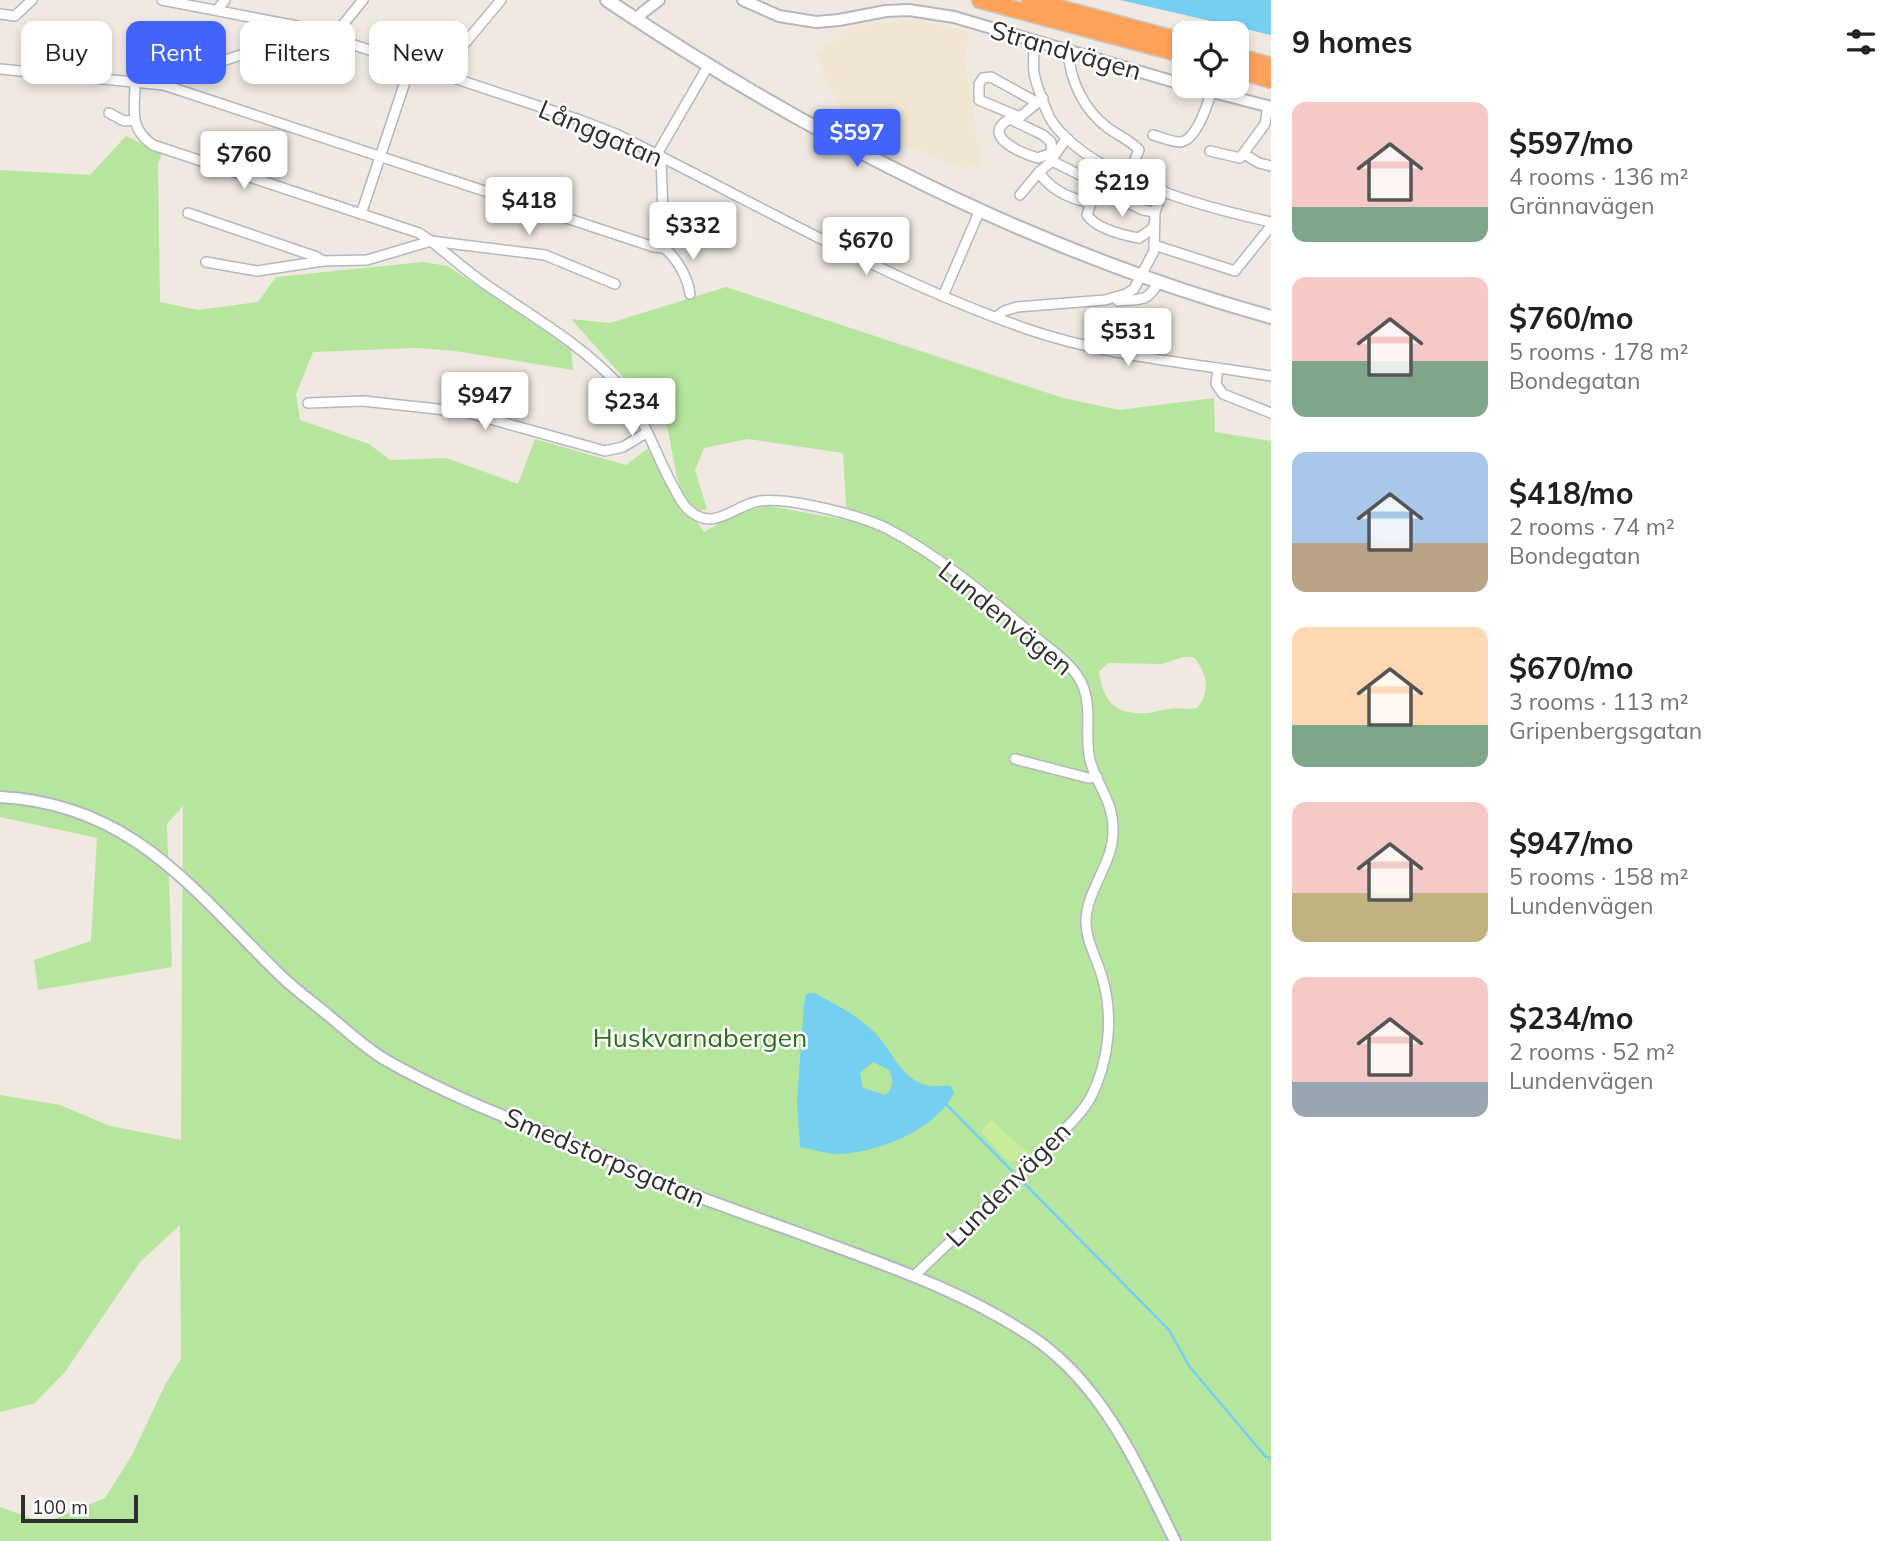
<!DOCTYPE html>
<html lang="en">
<head>
<meta charset="utf-8">
<style>
  :root { --surface:#fff; --page:#f2f2f2; --text:#202124; --muted:#757577; --accent:#4264fb }
  body { margin:0; font-family:Mulish,sans-serif; background:var(--page); color:var(--text); height:100vh; display:flex; flex-direction:column; font-size:26px; white-space:nowrap }
  * { box-sizing:border-box; margin:0 }
  p { font-size:23px; color:var(--muted) }
  .icon { flex:none; width:38px; height:38px; fill:none; stroke:currentColor; stroke-width:2; stroke-linecap:round; stroke-linejoin:round }
  .map { position:relative; flex:1; overflow:hidden }
  .side { display:flex; flex-direction:column; background:var(--surface); width:630px }
  .side>* { flex:none }
  .guide { position:absolute; left:21px; top:21px; width:665px; height:63px; display:flex; gap:14px }
  .fabs { position:absolute; left:1172px; top:21px; display:grid; gap:14px }
  .fabs a { display:grid; place-items:center; width:77px; height:77px; border-radius:14px; background:var(--surface); box-shadow:0 4px 10px #0003; font-size:35px }
  .scale { position:absolute; left:21px; bottom:18px; width:117px; box-sizing:border-box; padding-left:7px; border:4px solid #2e2e2e; border-top:0; font-size:19px; line-height:24px; white-space:nowrap; color:#2e2e2e; -webkit-text-stroke:5px #fff; paint-order:stroke }
  .price { position:absolute; translate:-50% -60px; padding:0 16px; border-radius:7px; background:#fff; color:#222; font-size:23px; line-height:46px; filter:drop-shadow(0 2px 4px #0008) }
  .price::after { content:''; position:absolute; left:50%; top:42px; width:21px; height:16px; margin-left:-10px; background:inherit; clip-path:polygon(0 0,100% 0,50% 100%) }
  .price.on { background:var(--accent); color:#fff }
  ul { padding:0; list-style:none }
  li { display:flex; align-items:center; gap:21px; height:175px; padding:0 21px }
  li span { display:grid; place-items:center; flex:none; width:196px; height:140px; border-radius:14px; color:#555 }
  li>.icon { margin-inline-start:auto }
  span .icon { width:84px; height:84px; fill:#fffc; stroke-width:1 }
  li b { font-size:30px }
  h2 { display:flex; justify-content:space-between; align-items:center; height:84px; padding:0 21px; font-size:30px }
  .pill { padding:0 24px; border-radius:14px; background:var(--surface); box-shadow:0 4px 10px #0003; font-size:24px; line-height:63px }
  .pill.on { background:var(--accent); color:#fff }
  main { display:flex; flex:1; min-height:0 }
  .map>svg:first-child { display:block }
  .education { fill:#f0e6d1 }
  .green { fill:#b6e59e; fill-rule:evenodd }
  .pitch { fill:#c9ec9a }
  .water { fill:#75cff0; fill-rule:evenodd }
  .lines { fill:none; stroke-linecap:round; stroke-linejoin:round }
  .stream { stroke:#75cff0; stroke-width:2.5 }
  .minor-casing { stroke:#b4b7c1; stroke-width:12 }
  .tertiary-casing { stroke:#b4b7c1; stroke-width:14 }
  .secondary-casing { stroke:#b4b7c1; stroke-width:16 }
  .motorway-casing { stroke:#c9c9c9; stroke-width:19 }
  .minor { stroke:#fff; stroke-width:9 }
  .tertiary { stroke:#fff; stroke-width:10 }
  .secondary { stroke:#fff; stroke-width:12 }
  .motorway { stroke:#ffa35c; stroke-width:16 }
  .labels { text-anchor:middle; dominant-baseline:central; stroke-width:5; stroke-linejoin:round; paint-order:stroke }
  .street-label { font-size:26px; fill:#2e2e2e; stroke:#fff }
  .park-label { font-size:26px; fill:#2c6e1b; stroke:#fff }
</style>
</head>
<body>
<main>
<div class="map">
<svg width="1271" height="1541" viewBox="0 0 1271 1541">
  <rect width="100%" height="100%" fill="#efe9e1"/>
  <polygon class="education" points="915,19 969,32 965,60 981,165 958,167 899,142 839,105 816,55 852,26"/>
  <path class="green" d="M 126,136 L 162,153 L 158,164 L 160,302 L 198,310 L 258,302 L 276,277 L 423,262 L 448,266 L 571,349 L 573,370 L 455,351 L 416,348 L 313,352 L 296,394 L 300,420 L 369,444 L 390,460 L 446,458 L 518,484 L 535,439 L 626,465 L 647,449 L 704,532 L 737,513 L 769,506 L 847,520 L 843,453 L 748,439 L 704,448 L 695,470 L 707,509 L 699,511 L 684,497 L 677,477 L 667,426 L 571,319 L 610,323 L 726,287 L 1063,398 L 1119,410 L 1214,398 L 1215,432 L 1271,441 L 1271,1541 L 0,1541 L 0,1507 L 44,1523 L 105,1498 L 132,1455 L 166,1383 L 181,1359 L 180,1225 L 140,1262 L 65,1372 L 35,1403 L 0,1412 L 0,1095 L 60,1105 L 110,1126 L 181,1140 L 183,806 L 167,824 L 172,967 L 38,990 L 34,960 L 91,941 L 97,838 L 0,817 L 0,170 L 90,175 ZM 1183,657 L 1194,657 C 1207,674 1211,691 1197,708 C 1187,710 1178,707 1169,709 C 1162,709 1154,713 1147,713 C 1114,715 1104,702 1099,672 L 1108,663 L 1162,664 Z"/>
  <polygon class="pitch" points="991,1120 1022,1148 1034,1153 1031,1157 1024,1152 1013,1161 1006,1159 981,1131"/>
  <g class="water">
    <polygon points="1120,0 1271,0 1271,35"/>
    <path d="M 815,993 C 834,1004 855,1014 871,1029 C 892,1047 899,1080 929,1086 C 936,1087 944,1085 951,1086 L 954,1093 C 936,1130 877,1153 838,1154 C 826,1154 812,1149 800,1147 L 797,1101 L 804,1005 L 806,994 ZM 873,1062 L 889,1070 C 893,1079 894,1087 886,1095 L 863,1088 L 860,1073 Z"/>
  </g>
  <g class="lines">
    <g class="stream">
      <polyline points="947,1105 1013,1172"/>
      <polyline points="1023,1182 1169,1330 1189,1366 1265,1456 1271,1459"/>
    </g>
    <defs>
      <g id="minor">
        <path d="M 162,0 L 297,26 L 580,120 L 616,134 C 752,201 884,279 1027,329 C 1105,356 1190,363 1271,376"/>
        <polyline points="217,10 225,0"/>
        <polyline points="0,14 15,16 32,0"/>
        <polyline points="332,38 363,0"/>
        <path d="M 1034,41 C 1034,51 1033,63 1034,73 C 1036,84 1047,115 1053,123 C 1093,178 1207,208 1271,222"/>
        <path d="M 1068,51 C 1070,80 1083,109 1108,128 C 1119,136 1130,140 1139,150 L 1128,176"/>
        <polyline points="0,69 164,85 654,247 664,248"/>
        <polyline points="440,73 501,0"/>
        <path d="M 135,82 C 135,109 128,128 153,145 L 419,233 L 431,241 L 545,255 L 615,284"/>
        <polyline points="164,85 183,74 256,50 300,42 310,30"/>
        <polyline points="1038,103 991,77 983,78 979,84 979,100 1020,117 1043,98"/>
        <polyline points="109,113 124,121 134,120"/>
        <path d="M 1153,135 C 1160,137 1172,142 1180,142 C 1196,141 1208,104 1211,92"/>
        <polyline points="1210,151 1240,158 1265,124 1268,106"/>
        <path d="M 1052,153 L 1051,142 L 1043,135 L 1010,119 C 979,135 1022,154 1038,158 L 1049,154 L 1054,154"/>
        <polyline points="657,154 708,66"/>
        <polyline points="1244,154 1259,163 1271,166"/>
        <polyline points="661,156 664,248"/>
        <polyline points="1052,159 1064,142 1068,139"/>
        <polyline points="1097,177 1111,195 1143,210 1155,212"/>
        <path d="M 1020,195 L 1039,172 C 1051,191 1071,199 1091,203 L 1095,198 L 1098,184 L 1052,161 L 1039,172"/>
        <path d="M 1091,203 L 1087,215 C 1097,229 1122,235 1139,238 L 1153,228 L 1154,224"/>
        <polyline points="188,213 317,257 323,261"/>
        <polyline points="361,214 411,64"/>
        <path d="M 431,241 C 451,257 470,274 491,288 C 535,318 582,345 619,385 C 643,413 655,454 673,486 C 678,495 682,505 690,511 C 715,532 734,505 760,501 C 789,497 859,515 886,528 C 940,556 988,597 1034,636 C 1051,650 1073,664 1082,684 C 1093,709 1084,735 1090,760 C 1097,787 1114,800 1113,832 C 1113,863 1088,888 1086,919 C 1085,940 1097,958 1102,977 C 1114,1016 1109,1061 1091,1097 C 1080,1117 1061,1132 1046,1149 C 1003,1193 958,1234 914,1276"/>
        <polyline points="1154,245 1235,271 1271,226"/>
        <path d="M 664,248 C 677,258 688,278 690,294"/>
        <polyline points="206,262 257,271 323,261 367,260 431,241"/>
        <polyline points="943,296 980,210"/>
        <path d="M 1118,301 C 1139,299 1148,303 1158,282"/>
        <polyline points="996,317 1004,311 1017,307 1105,300 1126,294 1134,289 1154,251 1155,212 1163,190"/>
        <polyline points="1218,368 1216,384 1223,394 1271,413"/>
        <polyline points="308,403 363,401 465,412 605,451 623,447 646,433"/>
        <polyline points="1015,759 1088,778 1097,777"/>
      </g>
      <g id="tertiary">
        <polyline points="743,0 779,16 816,22 839,20 886,11 909,10 954,17 1185,85"/>
        <polyline points="637,20 642,13 659,0"/>
        <polyline points="1189,86 1271,107"/>
        <path d="M 0,797 C 132,804 192,889 278,973 C 293,988 311,1001 328,1015 C 346,1030 364,1047 384,1059 C 446,1095 515,1121 581,1147 C 615,1161 647,1177 681,1190 C 719,1205 757,1218 796,1232 C 879,1263 965,1290 1038,1341 C 1106,1390 1139,1469 1175,1541"/>
      </g>
      <path id="secondary" d="M 607,0 C 811,137 1033,251 1271,317"/>
      <g id="motorway">
        <polyline points="980,0 1185,55"/>
        <polyline points="1030,0 1185,42"/>
        <polyline points="1237,56 1271,66"/>
        <polyline points="1237,70 1271,80"/>
      </g>
    </defs>
    <use href="#minor" class="minor-casing"/>
    <use href="#tertiary" class="tertiary-casing"/>
    <use href="#secondary" class="secondary-casing"/>
    <use href="#motorway" class="motorway-casing"/>
    <use href="#minor" class="minor"/>
    <use href="#tertiary" class="tertiary"/>
    <use href="#secondary" class="secondary"/>
    <use href="#motorway" class="motorway"/>
  </g>
  <g class="labels">
    <g class="street-label">
      <text transform="translate(1066 50) rotate(16)">Strandvägen</text>
      <text transform="translate(601 133) rotate(23)">Långgatan</text>
      <text transform="translate(1006 618) rotate(39)">Lundenvägen</text>
      <text transform="translate(605 1157) rotate(23)">Smedstorpsgatan</text>
      <text transform="translate(1008 1184) rotate(-45)">Lundenvägen</text>
    </g>
    <g class="park-label">
      <text x="700" y="1037">Huskvarnabergen</text>
    </g>
  </g>
</svg>
<div class="fabs">
<a><svg class="icon" aria-label="locate" viewBox="0 0 24 24"><circle cx="12" cy="12" r="6"/><path d="M12 2v4M12 18v4M2 12h4M18 12h4"/></svg></a>
</div>
<div class="scale">100 m</div>
<b class="price on" style="left:857px;top:169px">$597</b>
<b class="price" style="left:244px;top:191px">$760</b>
<b class="price" style="left:1122px;top:219px">$219</b>
<b class="price" style="left:529px;top:237px">$418</b>
<b class="price" style="left:693px;top:262px">$332</b>
<b class="price" style="left:866px;top:277px">$670</b>
<b class="price" style="left:1128px;top:368px">$531</b>
<b class="price" style="left:485px;top:432px">$947</b>
<b class="price" style="left:632px;top:438px">$234</b>
<div class="guide">
<a class="pill">Buy</a>
<a class="pill on">Rent</a>
<a class="pill">Filters</a>
<a class="pill">New</a>
</div>
</div>
<section class="side">
<h2>9 homes<svg class="icon" aria-label="filters" viewBox="0 0 24 24"><path d="M4 7h16M4 17h16"/><circle cx="9" cy="7" r="2"/><circle cx="15" cy="17" r="2"/></svg></h2>
<ul>
<li><span style="background:linear-gradient(#f6c9c9 75%,#7fa58c 0)"><svg class="icon" aria-label="home" viewBox="0 0 24 24"><path d="M3 11l9-7 9 7M6 9v11h12V9"/></svg></span><div><b>$597/mo</b><p>4 rooms · 136 m²</p><p>Grännavägen</p></div></li>
<li><span style="background:linear-gradient(#f6c9c9 60%,#7fa58c 0)"><svg class="icon" aria-label="home" viewBox="0 0 24 24"><path d="M3 11l9-7 9 7M6 9v11h12V9"/></svg></span><div><b>$760/mo</b><p>5 rooms · 178 m²</p><p>Bondegatan</p></div></li>
<li><span style="background:linear-gradient(#a9c7e8 65%,#b9a48a 0)"><svg class="icon" aria-label="home" viewBox="0 0 24 24"><path d="M3 11l9-7 9 7M6 9v11h12V9"/></svg></span><div><b>$418/mo</b><p>2 rooms · 74 m²</p><p>Bondegatan</p></div></li>
<li><span style="background:linear-gradient(#ffd9b3 70%,#7fa58c 0)"><svg class="icon" aria-label="home" viewBox="0 0 24 24"><path d="M3 11l9-7 9 7M6 9v11h12V9"/></svg></span><div><b>$670/mo</b><p>3 rooms · 113 m²</p><p>Gripenbergsgatan</p></div></li>
<li><span style="background:linear-gradient(#f6c9c9 65%,#c2b280 0)"><svg class="icon" aria-label="home" viewBox="0 0 24 24"><path d="M3 11l9-7 9 7M6 9v11h12V9"/></svg></span><div><b>$947/mo</b><p>5 rooms · 158 m²</p><p>Lundenvägen</p></div></li>
<li><span style="background:linear-gradient(#f6c9c9 75%,#9aa5b1 0)"><svg class="icon" aria-label="home" viewBox="0 0 24 24"><path d="M3 11l9-7 9 7M6 9v11h12V9"/></svg></span><div><b>$234/mo</b><p>2 rooms · 52 m²</p><p>Lundenvägen</p></div></li>
</ul>
</section>
</main>
</body>
</html>
